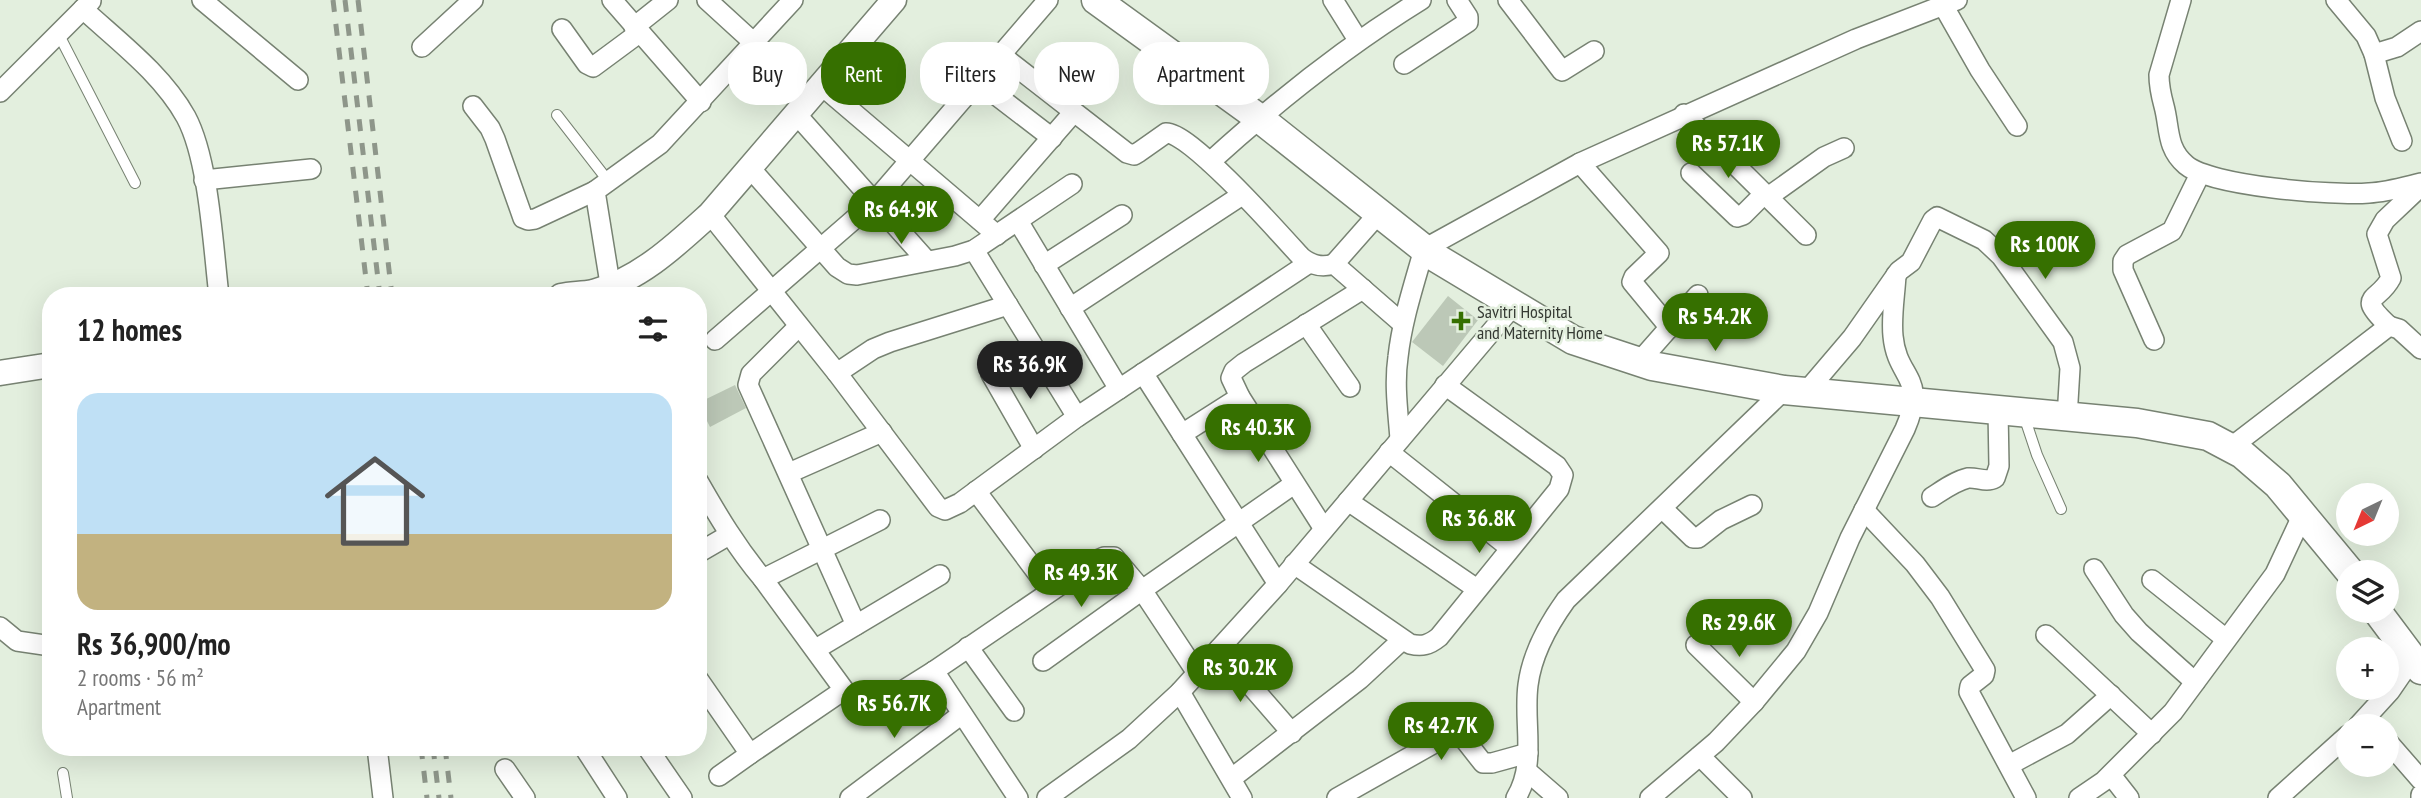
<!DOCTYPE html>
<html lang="en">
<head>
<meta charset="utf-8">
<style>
  :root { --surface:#fff; --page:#f2f2f2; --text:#222; --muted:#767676; --accent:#367000 }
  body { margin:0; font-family:"PT Sans Narrow",sans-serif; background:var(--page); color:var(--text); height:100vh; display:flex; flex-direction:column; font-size:26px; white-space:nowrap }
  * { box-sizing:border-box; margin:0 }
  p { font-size:23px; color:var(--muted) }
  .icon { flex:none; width:38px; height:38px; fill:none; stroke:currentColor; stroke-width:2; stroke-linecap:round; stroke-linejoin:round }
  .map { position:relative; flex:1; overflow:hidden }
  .panel { position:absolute; left:42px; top:287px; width:665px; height:469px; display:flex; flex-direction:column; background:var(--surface); border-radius:28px; box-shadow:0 7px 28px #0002 }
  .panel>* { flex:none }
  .guide { position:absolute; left:728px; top:42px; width:665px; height:63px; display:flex; gap:14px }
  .needle { width:46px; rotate:223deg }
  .tools { position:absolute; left:2336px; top:483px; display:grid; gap:14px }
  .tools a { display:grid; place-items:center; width:63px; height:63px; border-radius:50%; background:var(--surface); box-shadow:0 7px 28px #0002; font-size:35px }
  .price { position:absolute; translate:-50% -60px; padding:0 16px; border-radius:24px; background:var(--accent); color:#fff; font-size:23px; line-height:46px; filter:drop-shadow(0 2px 4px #0008) }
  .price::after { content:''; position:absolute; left:50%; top:42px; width:21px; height:16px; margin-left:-10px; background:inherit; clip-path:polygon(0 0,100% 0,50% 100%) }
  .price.current { background:#222; color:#fff }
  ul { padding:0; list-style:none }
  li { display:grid; align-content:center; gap:14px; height:371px; padding:0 35px }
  li span { display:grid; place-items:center; height:217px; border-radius:21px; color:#555 }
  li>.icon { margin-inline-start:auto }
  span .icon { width:126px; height:126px; fill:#fffc; stroke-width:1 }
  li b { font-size:30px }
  h2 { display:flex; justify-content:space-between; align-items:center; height:84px; padding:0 35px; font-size:30px }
  .pill { padding:0 24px; border-radius:28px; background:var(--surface); box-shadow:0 7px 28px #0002; font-size:24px; line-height:63px }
  .pill.current { background:var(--accent); color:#fff }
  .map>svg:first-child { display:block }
  .building { fill:#bcc8b7 }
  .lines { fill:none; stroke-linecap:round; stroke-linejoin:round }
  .service-casing { stroke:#778272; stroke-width:12 }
  .minor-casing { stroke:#778272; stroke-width:22 }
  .tertiary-casing { stroke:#778272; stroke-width:27 }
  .secondary-casing { stroke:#778272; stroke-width:31 }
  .service { stroke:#fff; stroke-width:10 }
  .minor { stroke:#fff; stroke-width:19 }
  .tertiary { stroke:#fff; stroke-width:24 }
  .secondary { stroke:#fff; stroke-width:28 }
  .rail { stroke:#8e968a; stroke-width:5; stroke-dasharray:12 12; stroke-linecap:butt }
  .poi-dot { fill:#367000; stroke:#e3efde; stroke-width:2.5 }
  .labels { text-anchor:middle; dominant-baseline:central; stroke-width:5; stroke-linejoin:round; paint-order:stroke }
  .poi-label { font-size:18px; fill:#353a33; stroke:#e3efde; text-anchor:start }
</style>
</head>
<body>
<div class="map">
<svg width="2421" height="798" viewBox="0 0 2421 798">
  <rect width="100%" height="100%" fill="#e3efde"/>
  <g class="building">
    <polygon points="1448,296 1478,320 1443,366 1412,342"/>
    <polygon points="735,385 746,408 710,427 698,403"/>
  </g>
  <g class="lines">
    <defs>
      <g id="service">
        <polyline points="59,35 135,183"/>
        <polyline points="557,115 609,182"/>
        <polyline points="2024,416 2037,455 2061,509"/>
        <polyline points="63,773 67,798"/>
      </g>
      <g id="minor">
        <polyline points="202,0 298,80"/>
        <polyline points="612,0 701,102"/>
        <polyline points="707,0 753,42"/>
        <polyline points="1333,0 1358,40"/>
        <polyline points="1508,0 1562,71 1594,51"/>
        <path d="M 2181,0 L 2159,75 C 2159,87 2161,95 2164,106 C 2170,128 2166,148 2186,165 C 2210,186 2334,196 2369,193 C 2387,192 2404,187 2421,183"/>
        <polyline points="2336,0 2366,36 2374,54 2397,47 2421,31"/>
        <polyline points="1943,5 1980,70 2017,126"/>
        <path d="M 83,9 C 119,42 162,74 186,117 C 209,160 213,246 219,296"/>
        <polyline points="634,27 668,0"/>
        <polyline points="562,29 587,64 593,67 639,33"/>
        <polyline points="422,47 473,0"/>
        <polyline points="2374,54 2385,98 2402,141"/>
        <path d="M 1001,55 L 1127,153 L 1134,155 L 1139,152 L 1166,133 C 1189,131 1281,235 1301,257 C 1311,265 1321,268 1334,264 L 1403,324"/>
        <polyline points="1404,64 1468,22 1468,17 1457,0"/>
        <polyline points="979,82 1052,138"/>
        <polyline points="821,85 997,235"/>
        <polyline points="0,92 91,1"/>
        <polyline points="473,106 490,128 495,139 523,218 528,220 535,219 595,191"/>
        <polyline points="1684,114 1806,235"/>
        <polyline points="797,115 927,261"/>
        <path d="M 1210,162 C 1276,102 1345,47 1421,0"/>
        <polyline points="1580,163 1659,253 1634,277 1632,282 1670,328"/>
        <polyline points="750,168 837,267 848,274 857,275 955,256 974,250 1072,184"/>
        <polyline points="1691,173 1737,217 1743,215 1764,194"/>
        <polyline points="204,180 311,169"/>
        <polyline points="1768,197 1824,157 1844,148"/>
        <polyline points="710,214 837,373 938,507 945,510 960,503 1077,417 1309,263"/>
        <polyline points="980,220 1073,113"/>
        <polyline points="1018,221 1119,389"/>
        <polyline points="974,250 1077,417"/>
        <polyline points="1334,264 1379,213"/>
        <polyline points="1044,265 1122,215"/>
        <polyline points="612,296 595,191 660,144 793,0"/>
        <polyline points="1070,308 1242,195"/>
        <polyline points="1306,324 1350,387"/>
        <polyline points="799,326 751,374 748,385 856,625"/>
        <path d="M 2389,326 C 2355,294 2378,303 2391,278 L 2377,234 L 2385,220 L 2421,186"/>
        <polyline points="715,340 874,202 1048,0"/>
        <polyline points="2154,340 2123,270 2123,261 2127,255 2172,231 2200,174"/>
        <polyline points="1639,362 1698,295"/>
        <polyline points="837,373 873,349 890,342 1008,305"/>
        <polyline points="1143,373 1278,584"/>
        <polyline points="991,374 1034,449"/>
        <polyline points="1806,392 1852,338 1899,271 1911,262 1933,220 1937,217 1984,240 2001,256 2063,342 2070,368 2067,418"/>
        <polyline points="1182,434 1240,397"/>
        <path d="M 1400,439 C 1398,412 1394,384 1398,357 C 1402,320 1414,285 1424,249 L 1580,163 L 1856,39 L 1957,0"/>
        <polyline points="2230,448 2389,326 2399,329 2421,349"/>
        <polyline points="1389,452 1510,548"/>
        <polyline points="789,473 882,432"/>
        <path d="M 698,481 C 718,516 737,548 763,579 L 858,709 L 867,713 L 934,671 L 1097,560 L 1104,557 L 1114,557 L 1142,590 L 1294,484"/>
        <polyline points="976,491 1050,590"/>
        <path d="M 1932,497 C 1943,490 1955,481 1968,478 C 1977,477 1986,483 1995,478 L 1999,466 L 1998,410"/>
        <polyline points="1348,501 1477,589"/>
        <polyline points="1663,509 1693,538 1698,538 1721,520 1752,505"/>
        <polyline points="1864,510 1915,564 1940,597 1985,670 1984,675 1970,686 1969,692 2026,798"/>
        <polyline points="1324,529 1240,397 1231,378 1234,371 1244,363 1363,289"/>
        <polyline points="698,553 729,535"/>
        <path d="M 1294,564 L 1410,644 C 1422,647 1429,645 1439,637 L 1559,489 L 1563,475 L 1557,466 L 1445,385"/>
        <polyline points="2094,569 2124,615 2139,632 2195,682"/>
        <polyline points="763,579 880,520"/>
        <polyline points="2152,580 2226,639"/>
        <polyline points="0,627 17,641 51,646"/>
        <polyline points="2046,635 2152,734"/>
        <polyline points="1696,645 1754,702"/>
        <polyline points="968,647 1014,711"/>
        <polyline points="816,649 940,575"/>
        <polyline points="1219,649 1292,733"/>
        <polyline points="1043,661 1142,590 1197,673"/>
        <polyline points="934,671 1018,798"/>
        <polyline points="698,679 750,754 844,690"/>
        <polyline points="1180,692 1242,798"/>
        <polyline points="2358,726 2390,691 2412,659"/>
        <polyline points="2387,741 2421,780"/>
        <polyline points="377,747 383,798"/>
        <polyline points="584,747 617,798"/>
        <polyline points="647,747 682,798"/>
        <polyline points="1700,756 1742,798"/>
        <polyline points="2009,765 2067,734 2111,695"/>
        <polyline points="505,769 525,798"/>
        <polyline points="1528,772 1558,798"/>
        <polyline points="2111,775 2129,798"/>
        <polyline points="719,776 750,754"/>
        <polyline points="1232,778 1360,679 1402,640"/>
        <polyline points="850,798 962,714"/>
        <polyline points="1047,798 1129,739 1180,692 1278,584 1513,306"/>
        <polyline points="1337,798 1454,732 1461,735 1483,763 1492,763 1528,753"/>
        <path d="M 1516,798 C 1537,763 1523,723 1528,685 C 1532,653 1548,625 1566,600 L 1784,390"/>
        <path d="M 1650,798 L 1716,742 L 1754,702 L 1796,651 L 1818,613 L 1850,538 L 1905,429 C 1928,376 1897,380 1893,336 C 1891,316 1895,295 1896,275"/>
        <polyline points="2079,798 2104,781 2173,712 2275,574 2303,514"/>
        <polyline points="2278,798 2348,735"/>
        <polyline points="2421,798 2421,795"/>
      </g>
      <g id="tertiary">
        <path d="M 561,296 C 571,294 583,294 593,292 C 639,280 676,245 710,214 L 894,0"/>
        <polyline points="0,373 51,365"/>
      </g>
      <g id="secondary">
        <polyline points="1096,0 1259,118 1433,256 1573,340 1652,366 1784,390 2137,423 2208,436 2242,454 2278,485 2350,572"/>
        <polyline points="2377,611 2421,670"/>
      </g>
    </defs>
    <use href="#service" class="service-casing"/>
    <use href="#minor" class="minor-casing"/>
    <use href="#tertiary" class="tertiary-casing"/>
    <use href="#secondary" class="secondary-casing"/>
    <use href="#service" class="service"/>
    <use href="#minor" class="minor"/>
    <use href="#tertiary" class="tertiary"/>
    <use href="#secondary" class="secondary"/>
    <g class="rail">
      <polyline points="333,0 368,296"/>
      <polyline points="345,0 380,296"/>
      <polyline points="358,0 392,296"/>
      <polyline points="421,747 427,798"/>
      <polyline points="433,747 439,798"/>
      <polyline points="445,747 451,798"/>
    </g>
  </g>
  <path class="poi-dot" d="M1457.5 310.5h7v7h7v7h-7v7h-7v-7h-7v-7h7z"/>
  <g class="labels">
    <g class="poi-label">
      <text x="1477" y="311">Savitri Hospital<tspan x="1477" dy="21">and Maternity Home</tspan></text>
    </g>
  </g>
</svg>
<div class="tools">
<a><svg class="needle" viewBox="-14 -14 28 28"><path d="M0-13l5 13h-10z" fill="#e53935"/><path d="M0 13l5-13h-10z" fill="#767676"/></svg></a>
<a><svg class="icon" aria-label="layers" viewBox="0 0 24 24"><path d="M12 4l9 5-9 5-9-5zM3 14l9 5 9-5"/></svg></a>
<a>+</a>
<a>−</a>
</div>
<b class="price" style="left:1728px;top:180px">Rs 57.1K</b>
<b class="price" style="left:901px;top:246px">Rs 64.9K</b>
<b class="price" style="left:2045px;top:281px">Rs 100K</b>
<b class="price" style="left:1715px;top:353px">Rs 54.2K</b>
<b class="price current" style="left:1030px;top:401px">Rs 36.9K</b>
<b class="price" style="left:1258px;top:464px">Rs 40.3K</b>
<b class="price" style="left:1479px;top:555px">Rs 36.8K</b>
<b class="price" style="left:1081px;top:609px">Rs 49.3K</b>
<b class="price" style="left:1739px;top:659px">Rs 29.6K</b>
<b class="price" style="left:1240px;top:704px">Rs 30.2K</b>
<b class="price" style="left:894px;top:740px">Rs 56.7K</b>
<b class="price" style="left:1441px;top:762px">Rs 42.7K</b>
<div class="guide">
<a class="pill">Buy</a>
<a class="pill current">Rent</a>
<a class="pill">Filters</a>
<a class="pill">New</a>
<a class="pill">Apartment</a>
</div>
<section class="panel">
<h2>12 homes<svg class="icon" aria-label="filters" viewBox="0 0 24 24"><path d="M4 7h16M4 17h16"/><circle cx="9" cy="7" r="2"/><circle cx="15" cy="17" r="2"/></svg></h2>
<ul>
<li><span style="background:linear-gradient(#bfe0f5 65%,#c2b280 0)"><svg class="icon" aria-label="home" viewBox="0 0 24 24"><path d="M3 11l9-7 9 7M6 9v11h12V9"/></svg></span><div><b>Rs 36,900/mo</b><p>2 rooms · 56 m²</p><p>Apartment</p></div></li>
</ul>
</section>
</div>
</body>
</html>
